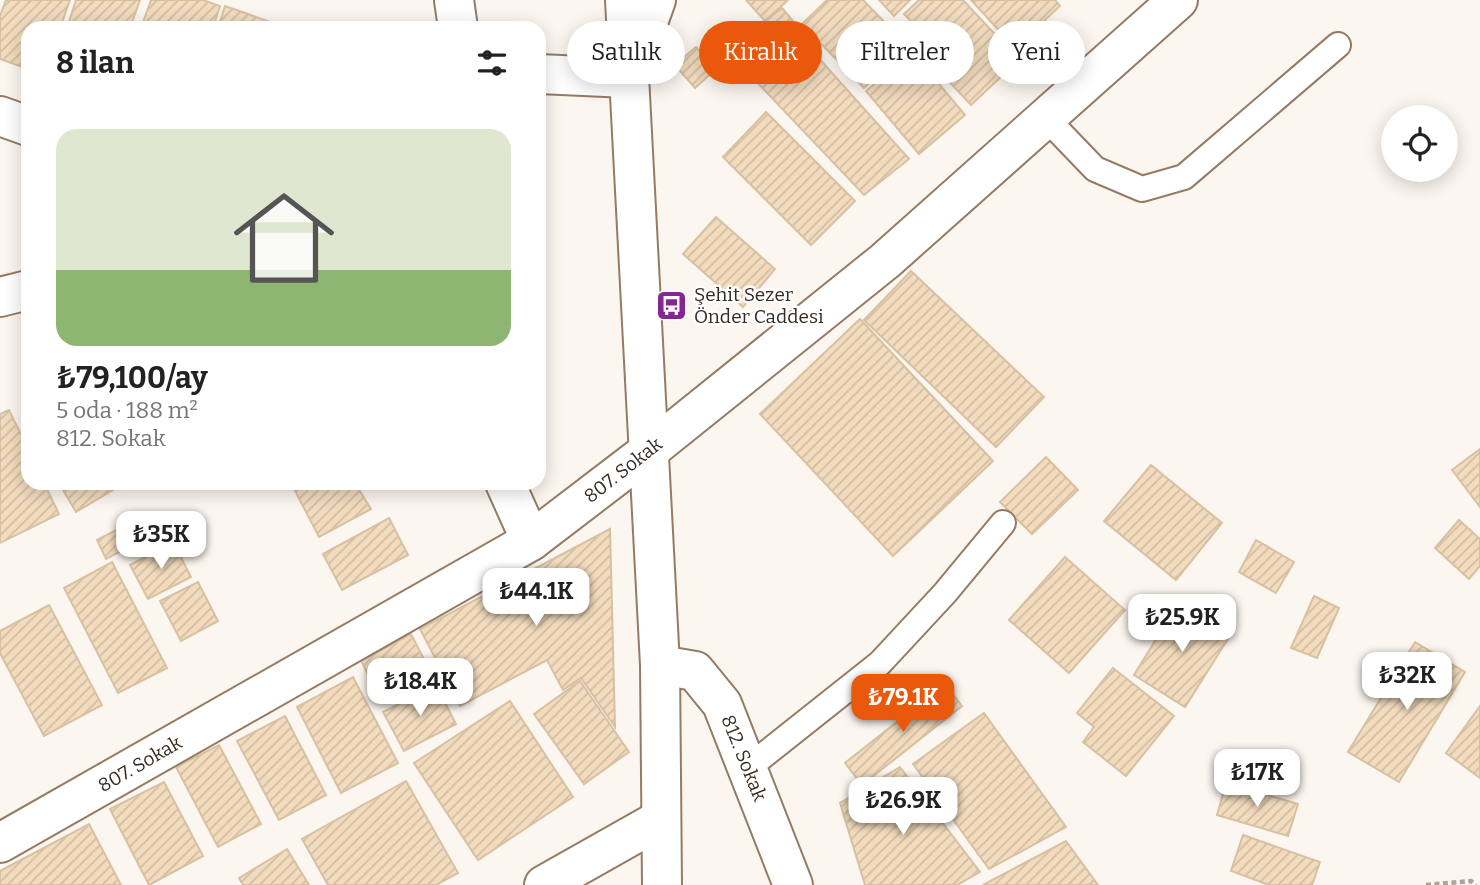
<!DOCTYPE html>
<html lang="tr">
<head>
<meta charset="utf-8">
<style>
  :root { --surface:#fff; --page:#f2f2f2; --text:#222; --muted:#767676; --line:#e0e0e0; --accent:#ea580c }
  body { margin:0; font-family:Bitter,serif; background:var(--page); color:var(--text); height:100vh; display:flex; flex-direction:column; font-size:26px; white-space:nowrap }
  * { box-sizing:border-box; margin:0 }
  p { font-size:23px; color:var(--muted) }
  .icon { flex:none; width:38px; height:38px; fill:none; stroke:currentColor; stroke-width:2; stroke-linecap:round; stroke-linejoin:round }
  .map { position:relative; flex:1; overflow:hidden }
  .panel { position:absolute; left:21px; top:21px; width:525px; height:469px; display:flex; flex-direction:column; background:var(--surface); border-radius:21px; box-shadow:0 4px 18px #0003 }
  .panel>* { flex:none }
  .hud { position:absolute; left:567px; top:21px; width:665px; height:63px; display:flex; gap:14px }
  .controls { position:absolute; left:1381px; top:105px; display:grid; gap:14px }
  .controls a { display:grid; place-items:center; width:77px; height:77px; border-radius:50%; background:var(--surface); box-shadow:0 4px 18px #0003; font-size:35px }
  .price { position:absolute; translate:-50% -60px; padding:0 16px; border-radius:14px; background:#fff; color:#222; font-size:23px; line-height:46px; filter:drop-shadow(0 2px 4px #0008) }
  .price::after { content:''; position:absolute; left:50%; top:42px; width:21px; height:16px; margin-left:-10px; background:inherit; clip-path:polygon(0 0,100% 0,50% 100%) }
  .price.on { background:var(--accent); color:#fff }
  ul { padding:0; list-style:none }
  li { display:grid; align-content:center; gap:14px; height:371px; padding:0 35px }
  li+li { border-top:2px solid var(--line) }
  li span { display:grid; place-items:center; height:217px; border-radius:21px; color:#555 }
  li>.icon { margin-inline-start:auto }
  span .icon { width:126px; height:126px; fill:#fffc; stroke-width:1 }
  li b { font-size:30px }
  h2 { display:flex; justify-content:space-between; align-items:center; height:84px; padding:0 35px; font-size:30px }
  .chip { padding:0 24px; border-radius:32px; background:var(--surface); box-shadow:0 4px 18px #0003; font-size:24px; line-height:63px }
  .chip.on { background:var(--accent); color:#fff }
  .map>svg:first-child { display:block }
  .building { fill:url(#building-hatch); stroke:#d7c1a2; stroke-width:2 }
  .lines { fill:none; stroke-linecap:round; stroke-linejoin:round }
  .lane-casing { stroke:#967b63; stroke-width:28 }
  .street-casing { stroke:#967b63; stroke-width:42 }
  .secondary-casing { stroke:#967b63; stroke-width:42 }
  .path { stroke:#aba39c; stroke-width:4.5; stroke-dasharray:5 3.5; stroke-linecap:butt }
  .lane { stroke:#fff; stroke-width:24 }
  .street { stroke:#fff; stroke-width:38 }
  .secondary { stroke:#fff; stroke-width:38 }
  .labels { text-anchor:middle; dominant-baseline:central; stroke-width:5; stroke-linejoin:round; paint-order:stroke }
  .poi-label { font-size:19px; fill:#362b21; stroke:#fff; text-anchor:start }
  .street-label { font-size:19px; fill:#362b21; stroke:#fff }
</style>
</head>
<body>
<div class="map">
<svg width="1480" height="885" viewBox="0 0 1480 885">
  <defs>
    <pattern id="building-hatch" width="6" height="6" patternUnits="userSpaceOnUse" patternTransform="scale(1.75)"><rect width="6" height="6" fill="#f3dcbe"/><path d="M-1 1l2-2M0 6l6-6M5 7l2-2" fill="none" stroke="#d1bda3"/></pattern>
  </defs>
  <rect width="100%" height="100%" fill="#fcf6f0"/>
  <g class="building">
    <polygon points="6,0 70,0 60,28 28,28 28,69 0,59 0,16"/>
    <polygon points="76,0 140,0 130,28 67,28"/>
    <polygon points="151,0 203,0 220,6 213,28 141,28"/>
    <polygon points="746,0 788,0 765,21"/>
    <polygon points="827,0 863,0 908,46 864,88 802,24"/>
    <polygon points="879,0 910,0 894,16"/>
    <polygon points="919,0 963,0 1019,60 971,105 913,43 923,34 904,14"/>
    <polygon points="971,0 1055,0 1060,6 1015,48"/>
    <polygon points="225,6 279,25 278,28 218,28"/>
    <polygon points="782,8 799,28 743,72 726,51"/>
    <polygon points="799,36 909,159 864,195 752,77"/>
    <polygon points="696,47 716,69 695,88 675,65"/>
    <polygon points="912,52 965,115 919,154 866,91"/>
    <polygon points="766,112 855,201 811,245 723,157"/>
    <polygon points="716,217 775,269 743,307 683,254"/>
    <polygon points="911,271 1044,397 996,447 864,320"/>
    <polygon points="860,319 993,461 893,556 760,414"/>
    <polygon points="9,410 28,449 28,483 44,483 59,514 0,543 0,414"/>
    <polygon points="1480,449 1480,507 1452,470"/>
    <polygon points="1046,457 1078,490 1032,534 1000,502"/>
    <polygon points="1151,465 1222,523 1176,580 1104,521"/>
    <polygon points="59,483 109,483 113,490 76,512"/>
    <polygon points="291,483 355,483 371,509 319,537"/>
    <polygon points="149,513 159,531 106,559 97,540"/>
    <polygon points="389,518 408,555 342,590 323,554"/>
    <polygon points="1459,520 1480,539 1480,566 1469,579 1435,548"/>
    <polygon points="610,529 615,727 581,678 563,690 547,660 460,706 420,629"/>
    <polygon points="1256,540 1294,562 1276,593 1239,572"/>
    <polygon points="173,542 191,577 148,599 130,565"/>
    <polygon points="1065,557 1125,610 1069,673 1009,620"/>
    <polygon points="112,562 167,668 118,693 64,588"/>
    <polygon points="198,582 218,621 181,641 160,601"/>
    <polygon points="1314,596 1339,608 1317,658 1291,648"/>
    <polygon points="1179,602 1231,634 1185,707 1134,675"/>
    <polygon points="49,605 102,705 44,736 0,653 0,631"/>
    <polygon points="411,634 430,671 380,697 361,661"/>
    <polygon points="1415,642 1465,672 1399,782 1348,752"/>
    <polygon points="1113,668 1174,716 1126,776 1083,742 1094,727 1077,713"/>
    <polygon points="353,677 398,763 341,793 297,707"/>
    <polygon points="580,681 629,752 584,784 534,714"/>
    <polygon points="945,684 962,706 862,785 845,763"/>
    <polygon points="436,685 456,724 404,751 383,712"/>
    <polygon points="510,701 573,797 478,860 414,763"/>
    <polygon points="1480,706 1480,778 1446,753"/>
    <polygon points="984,713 1066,827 989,869 913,764"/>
    <polygon points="285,716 326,795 279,820 237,741"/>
    <polygon points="219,745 261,824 218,847 176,767"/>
    <polygon points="900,767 980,872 957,885 865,885 840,803"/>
    <polygon points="406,781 458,873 436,885 328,885 302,839"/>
    <polygon points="164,782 203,856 149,885 110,809"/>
    <polygon points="1226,783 1298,804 1288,836 1217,815"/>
    <polygon points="89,824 121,885 0,885 0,871"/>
    <polygon points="1243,835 1320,862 1312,885 1269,885 1231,871"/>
    <polygon points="1066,841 1098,885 983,885"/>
    <polygon points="287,849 309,885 243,885 239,878"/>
  </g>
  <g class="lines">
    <defs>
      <g id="lane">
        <polyline points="1046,118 1095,169 1142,189 1184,177 1338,45"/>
        <polyline points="749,767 880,663 945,593 1003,523"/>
      </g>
      <g id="street">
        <polyline points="454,0 458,28"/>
        <polyline points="539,74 628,78"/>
        <polyline points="0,116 28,126"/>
        <polyline points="0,297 28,290"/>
        <polyline points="505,483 531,541"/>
        <polyline points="660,665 662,885"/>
        <polyline points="0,843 531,541 650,450 885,261 1178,0"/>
        <polyline points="544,885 661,819"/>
      </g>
      <g id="secondary">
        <polyline points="625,0 660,665 695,671 722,704 793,885"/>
        <polyline points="635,59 656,0"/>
      </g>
    </defs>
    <use href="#lane" class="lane-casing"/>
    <use href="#street" class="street-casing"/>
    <use href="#secondary" class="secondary-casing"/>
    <polyline class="path" points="1426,885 1471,881 1476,885"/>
    <use href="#lane" class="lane"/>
    <use href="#street" class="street"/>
    <use href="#secondary" class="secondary"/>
  </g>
  <defs>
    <symbol id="bus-square" viewBox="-11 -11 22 22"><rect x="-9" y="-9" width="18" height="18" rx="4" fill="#832793" stroke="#fff"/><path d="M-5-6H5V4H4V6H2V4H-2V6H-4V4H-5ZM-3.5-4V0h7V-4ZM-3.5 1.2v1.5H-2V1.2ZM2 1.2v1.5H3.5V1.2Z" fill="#fff"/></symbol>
  </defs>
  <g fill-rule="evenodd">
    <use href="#bus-square" x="654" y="288" width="35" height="35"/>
  </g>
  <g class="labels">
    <g class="poi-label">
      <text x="694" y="294">Şehit Sezer<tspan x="694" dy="22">Önder Caddesi</tspan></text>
    </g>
    <g class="street-label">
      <text transform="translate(623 470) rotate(-38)">807. Sokak</text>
      <text transform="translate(744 758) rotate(68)">812. Sokak</text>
      <text transform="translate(140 764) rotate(-30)">807. Sokak</text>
    </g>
  </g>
</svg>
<div class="controls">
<a><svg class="icon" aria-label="locate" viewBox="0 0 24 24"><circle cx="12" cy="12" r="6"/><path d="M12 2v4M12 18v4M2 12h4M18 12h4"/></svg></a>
</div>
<b class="price" style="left:161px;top:571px">₺35K</b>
<b class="price" style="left:536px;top:628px">₺44.1K</b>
<b class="price" style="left:1182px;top:654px">₺25.9K</b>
<b class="price" style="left:1407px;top:712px">₺32K</b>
<b class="price" style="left:420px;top:718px">₺18.4K</b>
<b class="price on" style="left:903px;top:734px">₺79.1K</b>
<b class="price" style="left:1257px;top:809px">₺17K</b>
<b class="price" style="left:903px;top:837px">₺26.9K</b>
<div class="hud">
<a class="chip">Satılık</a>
<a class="chip on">Kiralık</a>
<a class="chip">Filtreler</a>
<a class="chip">Yeni</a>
</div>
<section class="panel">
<h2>8 ilan<svg class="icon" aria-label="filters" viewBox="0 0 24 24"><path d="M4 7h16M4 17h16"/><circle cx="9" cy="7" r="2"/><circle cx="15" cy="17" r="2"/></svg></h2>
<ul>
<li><span style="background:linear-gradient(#dfe7d0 65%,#8fb573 0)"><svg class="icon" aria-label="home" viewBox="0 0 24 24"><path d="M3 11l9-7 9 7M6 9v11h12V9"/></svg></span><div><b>₺79,100/ay</b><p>5 oda · 188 m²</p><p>812. Sokak</p></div></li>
</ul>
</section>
</div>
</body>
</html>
